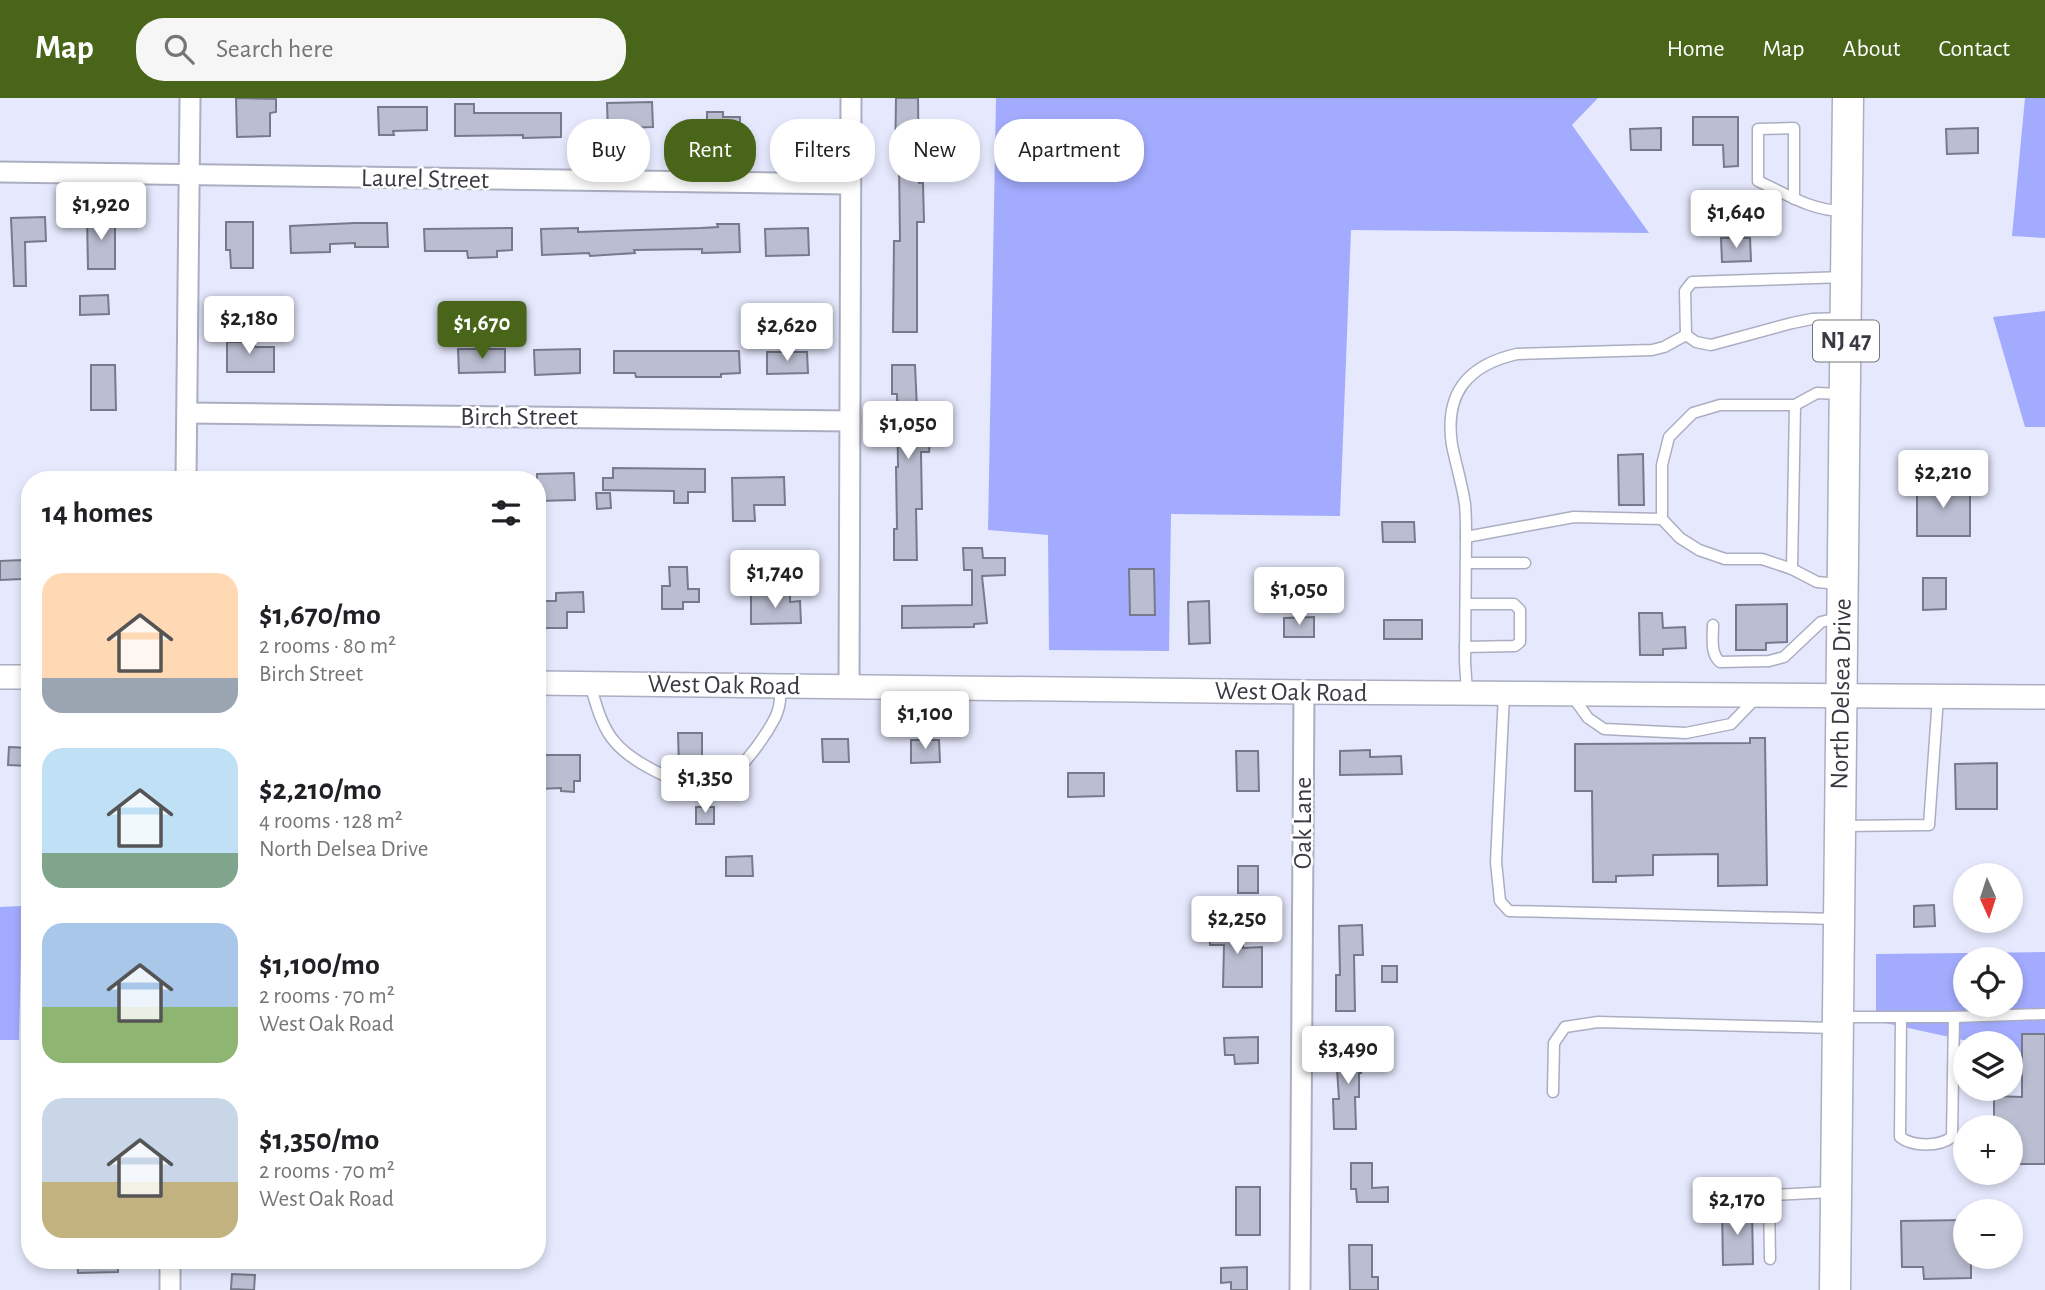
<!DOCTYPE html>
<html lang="en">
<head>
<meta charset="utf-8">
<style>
  :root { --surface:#fff; --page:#f6f6f6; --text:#202124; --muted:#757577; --accent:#486519 }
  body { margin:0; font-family:"Alegreya Sans",sans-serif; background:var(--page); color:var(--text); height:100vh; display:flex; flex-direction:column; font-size:26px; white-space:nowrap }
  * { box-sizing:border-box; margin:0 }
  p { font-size:23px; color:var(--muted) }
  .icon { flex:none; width:38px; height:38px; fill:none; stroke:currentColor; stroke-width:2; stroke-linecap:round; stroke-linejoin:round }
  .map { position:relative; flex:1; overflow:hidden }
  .sheet { position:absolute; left:21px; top:373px; width:525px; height:798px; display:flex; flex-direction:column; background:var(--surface); border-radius:28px; box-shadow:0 4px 10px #0003 }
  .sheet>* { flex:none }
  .banner { position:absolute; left:567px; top:21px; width:665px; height:63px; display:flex; gap:14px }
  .needle { width:46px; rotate:177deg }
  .controls { position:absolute; left:1953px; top:765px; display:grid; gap:14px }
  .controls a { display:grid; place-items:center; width:70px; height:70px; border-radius:50%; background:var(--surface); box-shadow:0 4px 10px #0003; font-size:35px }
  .price { position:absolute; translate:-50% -60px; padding:0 16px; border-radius:7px; background:#fff; color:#222; font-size:23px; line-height:46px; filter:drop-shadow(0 2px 4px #0008) }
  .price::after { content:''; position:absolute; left:50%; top:42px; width:21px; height:16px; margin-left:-10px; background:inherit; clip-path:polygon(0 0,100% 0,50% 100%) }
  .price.selected { background:var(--accent); color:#fff }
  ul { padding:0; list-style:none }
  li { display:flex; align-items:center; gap:21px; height:175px; padding:0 21px }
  li span { display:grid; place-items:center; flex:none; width:196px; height:140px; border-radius:21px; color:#555 }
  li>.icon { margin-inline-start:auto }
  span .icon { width:84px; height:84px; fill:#fffc; stroke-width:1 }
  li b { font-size:30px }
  h2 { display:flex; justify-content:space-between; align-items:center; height:84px; padding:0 21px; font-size:30px }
  .pill { padding:0 24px; border-radius:28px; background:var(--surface); box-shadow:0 4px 10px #0003; font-size:24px; line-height:63px }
  .pill.selected { background:var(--accent); color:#fff }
  header { display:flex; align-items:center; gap:42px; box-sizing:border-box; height:98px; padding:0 35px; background:var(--accent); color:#fff }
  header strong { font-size:33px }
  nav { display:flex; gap:38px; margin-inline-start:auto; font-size:24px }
  .search { width:490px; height:63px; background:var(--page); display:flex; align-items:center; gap:18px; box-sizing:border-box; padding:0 24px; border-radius:28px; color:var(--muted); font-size:26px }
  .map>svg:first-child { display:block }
  .forest { fill:#a2abfd; fill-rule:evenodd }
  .building { fill:#bbbed1; stroke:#777a8b; stroke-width:2 }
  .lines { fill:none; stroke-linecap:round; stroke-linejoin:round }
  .service-casing { stroke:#abaec0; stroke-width:13 }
  .minor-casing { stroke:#abaec0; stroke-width:23 }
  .tertiary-casing { stroke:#abaec0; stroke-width:26 }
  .primary-casing { stroke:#abaec0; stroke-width:33 }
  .service { stroke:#fff; stroke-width:10 }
  .minor { stroke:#fff; stroke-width:19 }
  .tertiary { stroke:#fff; stroke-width:23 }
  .primary { stroke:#fff; stroke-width:30 }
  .labels { text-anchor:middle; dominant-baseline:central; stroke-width:5; stroke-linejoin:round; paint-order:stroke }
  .shield { fill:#fff; stroke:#75767b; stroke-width:2 }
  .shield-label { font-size:24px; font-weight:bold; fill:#3a3b42 }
  .street-label { font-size:26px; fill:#3a3b42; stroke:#fff }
</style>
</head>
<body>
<header>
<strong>Map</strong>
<div class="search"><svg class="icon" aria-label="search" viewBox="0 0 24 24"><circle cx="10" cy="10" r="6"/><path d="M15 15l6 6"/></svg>Search here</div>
<nav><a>Home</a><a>Map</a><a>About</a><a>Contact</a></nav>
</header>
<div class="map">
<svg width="2045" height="1192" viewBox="0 0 2045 1192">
  <rect width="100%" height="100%" fill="#e6e9fd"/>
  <g class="forest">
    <polygon points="996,0 1598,0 1572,27 1649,135 1351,132 1340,418 1171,416 1169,553 1049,552 1048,437 988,432"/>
    <polygon points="2025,0 2045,0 2045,140 2012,138"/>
    <polygon points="2045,213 2045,329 2025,329 1993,219"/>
    <polygon points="22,808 19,942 0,942 0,809"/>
    <path d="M 2045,854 L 2045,960 L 2011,952 L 2011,945 L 1977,945 L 1876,923 L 1876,856 ZM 1965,861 L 2011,861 L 2011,906 L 1965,906 Z"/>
  </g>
  <g class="building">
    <polygon points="236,0 276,1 276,14 270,15 270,38 237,39"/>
    <polygon points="896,0 918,0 919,85 923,85 924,124 917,124 917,234 893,234 894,143 900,143 899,65 895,65"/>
    <polygon points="652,4 653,29 622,30 622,34 608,34 607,5"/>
    <polygon points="455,6 474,6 474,15 561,15 561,39 523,40 523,37 455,38"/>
    <polygon points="378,9 427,9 427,32 393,33 394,37 379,37"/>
    <polygon points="707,14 723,14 723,19 740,19 740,41 707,41"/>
    <polygon points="1693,19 1738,19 1738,68 1724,69 1723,47 1693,47"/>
    <polygon points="1661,30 1661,52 1631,52 1630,31"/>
    <polygon points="1978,30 1978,55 1947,56 1946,31"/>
    <polygon points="87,118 115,118 115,171 88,171"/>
    <polygon points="45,119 46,143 25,144 26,188 14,188 11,120"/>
    <polygon points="226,124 253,124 253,170 231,170 230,152 226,152"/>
    <polygon points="355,125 387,125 388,149 355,149 355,145 330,146 330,154 291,155 290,128"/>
    <polygon points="717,126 739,126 740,154 702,155 702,151 634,152 635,155 590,158 589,155 542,157 541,131 578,130 578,134 701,130 718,129"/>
    <polygon points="512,130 512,152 497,153 497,159 468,160 467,153 425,153 424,131"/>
    <polygon points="808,130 809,157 766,158 765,131"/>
    <polygon points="1721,140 1750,140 1751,163 1722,164"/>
    <polygon points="108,197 109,216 80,217 80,198"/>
    <polygon points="242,235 255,235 255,249 274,249 274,274 227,274 227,244 242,244"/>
    <polygon points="458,251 505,251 505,274 459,275"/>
    <polygon points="580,251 580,275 535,277 534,252"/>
    <polygon points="614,253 739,253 740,275 721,276 721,279 636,279 635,275 614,275"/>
    <polygon points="767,254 807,254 808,275 767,276"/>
    <polygon points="91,267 115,267 116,312 91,312"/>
    <polygon points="892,267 915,267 917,311 922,311 922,328 931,328 929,354 921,354 922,411 916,411 917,462 894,462 894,431 897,431 896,369 898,369 897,296 892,296"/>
    <polygon points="1643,356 1644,407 1619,407 1618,357"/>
    <polygon points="613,370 705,371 705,394 688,394 688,405 674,405 674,393 603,392 603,380 613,380"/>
    <polygon points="574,375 575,402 537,403 537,376"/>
    <polygon points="784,379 785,407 754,407 755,423 733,423 732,380"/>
    <polygon points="1917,386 1970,387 1970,438 1917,438"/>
    <polygon points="596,395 610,395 611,410 597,411"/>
    <polygon points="1382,424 1414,424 1415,444 1383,444"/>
    <polygon points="963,450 982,450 983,460 1005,460 1005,477 982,478 987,525 974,526 974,529 902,530 902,508 972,507 972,472 964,472"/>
    <polygon points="22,462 22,481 0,482 0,463"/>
    <polygon points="669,469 687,469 688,491 699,491 699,504 683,504 683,511 662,511 662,488 670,488"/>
    <polygon points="1129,471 1154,471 1155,517 1130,517"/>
    <polygon points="1923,480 1946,480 1946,511 1923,512"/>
    <polygon points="583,494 584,514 567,514 567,530 537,530 537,503 556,503 556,495"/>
    <polygon points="751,497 790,497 790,504 800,503 801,525 751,526"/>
    <polygon points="1209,503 1210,545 1189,546 1188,504"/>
    <polygon points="1787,506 1787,544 1766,545 1766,552 1736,552 1736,507"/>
    <polygon points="1639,515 1662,515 1663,530 1685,529 1686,550 1663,551 1663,557 1640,557"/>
    <polygon points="1314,519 1314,539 1284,539 1284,520"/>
    <rect x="1384" y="522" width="38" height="19"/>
    <polygon points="678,635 702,635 702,669 679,669"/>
    <polygon points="1750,640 1765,640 1767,787 1718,788 1718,756 1653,757 1653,777 1616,778 1616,784 1593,784 1592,693 1575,693 1575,646 1750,645"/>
    <polygon points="822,641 848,641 849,664 823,664"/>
    <polygon points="911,642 939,642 940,664 911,665"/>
    <polygon points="9,649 30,650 30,668 8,667"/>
    <polygon points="1370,652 1370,659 1401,658 1402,676 1340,677 1340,653"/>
    <polygon points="1236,653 1258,653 1259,693 1237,693"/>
    <polygon points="538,657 580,657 580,683 574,683 574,694 561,693 561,690 538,691"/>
    <polygon points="1997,665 1997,711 1956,711 1955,666"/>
    <polygon points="1068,675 1104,675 1104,698 1068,699"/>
    <rect x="696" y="709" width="18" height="17"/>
    <polygon points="752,758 753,778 726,778 726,759"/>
    <rect x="1238" y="768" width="20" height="27"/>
    <polygon points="1934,807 1935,828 1914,829 1914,808"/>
    <polygon points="1209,824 1243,824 1243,850 1262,849 1262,889 1223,889 1224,847 1210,847"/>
    <polygon points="1362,827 1363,857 1354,857 1355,913 1336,913 1336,877 1340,877 1339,828"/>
    <rect x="1382" y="868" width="15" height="16"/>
    <polygon points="2022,936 2045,936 2045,1066 2011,1066 2011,1029 1994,1029 1994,998 2022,999"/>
    <polygon points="1258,939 1258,965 1235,966 1234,957 1225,957 1224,940"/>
    <polygon points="1360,942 1361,975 1359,975 1359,999 1355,999 1356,1031 1334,1031 1333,1001 1339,1001 1336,956 1344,956 1344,943"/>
    <polygon points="1351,1065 1372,1065 1372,1090 1388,1089 1388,1104 1357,1104 1356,1091 1351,1091"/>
    <rect x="1236" y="1089" width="24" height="48"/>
    <polygon points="1722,1111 1752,1111 1753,1166 1723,1167"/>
    <polygon points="1965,1122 1965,1158 1971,1158 1971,1180 1924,1181 1923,1169 1902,1169 1901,1123"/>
    <polygon points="1349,1147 1372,1147 1372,1179 1378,1179 1378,1192 1350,1192"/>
    <polygon points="77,1162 118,1162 118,1174 78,1175"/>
    <polygon points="1247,1169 1247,1192 1231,1192 1231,1184 1221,1185 1221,1170"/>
    <polygon points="232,1176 255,1177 254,1192 231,1191"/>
  </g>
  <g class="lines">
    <defs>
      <g id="service">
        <path d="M 1794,101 L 1794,30 L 1758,31 L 1758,83 C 1786,96 1812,113 1843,113"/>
        <polyline points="1842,220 1812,221 1792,225 1711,247 1696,244 1686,237 1685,193 1692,184 1845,179"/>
        <path d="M 1466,439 C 1466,429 1466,417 1465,406 C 1462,386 1456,367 1452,347 C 1444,295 1468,267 1517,256 L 1652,252 L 1664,249 L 1686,237"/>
        <polyline points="1466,465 1525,465"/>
        <polyline points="1792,471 1795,307"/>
        <polyline points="1839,486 1817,484 1792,471 1762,461 1725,461 1699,452 1680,440 1662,421 1662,367 1669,339 1693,315 1720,307 1795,307 1817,295 1841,296"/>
        <path d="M 1713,527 C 1713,540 1710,555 1720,564 L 1769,563 L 1784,559 L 1821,524 L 1838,520"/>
        <polyline points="1465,549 1515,548 1520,544 1520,512 1514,506 1466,506"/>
        <path d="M 590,585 C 603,635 612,652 659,675 C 675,683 692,691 710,694 C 734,681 762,645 775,620 C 780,610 781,599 780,588"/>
        <polyline points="1467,595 1465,564 1466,439 1574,419 1662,421"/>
        <polyline points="1504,596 1496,764 1500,803 1509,813 1836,821"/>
        <polyline points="1573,599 1588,620 1604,631 1686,635 1731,626 1756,600"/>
        <polyline points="1842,728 1929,727 1938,599"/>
        <path d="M 1841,919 L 1954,919 L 1952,1039 C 1939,1049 1913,1049 1900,1039 L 1901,919"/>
        <polyline points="1953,919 2045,916"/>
        <polyline points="1553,994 1554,945 1565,929 1598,924 1833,930"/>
        <polyline points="1770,1161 1769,1102 1773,1097 1832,1094"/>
      </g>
      <g id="minor">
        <polyline points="0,74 849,86"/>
        <polyline points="188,315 850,323"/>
        <polyline points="186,382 190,0"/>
        <polyline points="849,588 851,0"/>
        <polyline points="170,1192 170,1162"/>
        <polyline points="1300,1192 1304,594"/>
      </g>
      <g id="tertiary">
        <polyline points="0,579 30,579"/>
        <polyline points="537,585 1304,594 2045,599"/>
      </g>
      <polyline id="primary" points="1835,1192 1848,0"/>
    </defs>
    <use href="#service" class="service-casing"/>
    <use href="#minor" class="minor-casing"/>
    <use href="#tertiary" class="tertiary-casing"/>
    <use href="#primary" class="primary-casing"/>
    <use href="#service" class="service"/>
    <use href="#minor" class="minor"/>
    <use href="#tertiary" class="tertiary"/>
    <use href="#primary" class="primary"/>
  </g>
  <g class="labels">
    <rect class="shield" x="1813" y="222.5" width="66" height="41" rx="5"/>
    <g class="shield-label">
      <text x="1846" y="243">NJ 47</text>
    </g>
    <g class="street-label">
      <text transform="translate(425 81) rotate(1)">Laurel Street</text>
      <text x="519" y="319">Birch Street</text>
      <text transform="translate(724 587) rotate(1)">West Oak Road</text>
      <text transform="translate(1291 594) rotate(1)">West Oak Road</text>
      <text transform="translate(1841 596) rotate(-89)">North Delsea Drive</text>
      <text transform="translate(1303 725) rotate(-90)">Oak Lane</text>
    </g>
  </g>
</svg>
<div class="controls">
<a><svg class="needle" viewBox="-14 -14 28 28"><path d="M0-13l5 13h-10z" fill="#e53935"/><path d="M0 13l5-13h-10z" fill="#757577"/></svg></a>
<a><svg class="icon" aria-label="locate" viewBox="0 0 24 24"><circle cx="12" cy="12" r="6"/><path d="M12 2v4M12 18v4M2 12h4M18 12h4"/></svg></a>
<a><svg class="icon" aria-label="layers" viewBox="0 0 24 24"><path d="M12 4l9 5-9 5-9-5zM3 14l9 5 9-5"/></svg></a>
<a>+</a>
<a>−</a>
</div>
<b class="price" style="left:101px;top:144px">$1,920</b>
<b class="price" style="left:1736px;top:152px">$1,640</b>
<b class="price" style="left:249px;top:258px">$2,180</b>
<b class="price selected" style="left:482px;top:263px">$1,670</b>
<b class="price" style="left:787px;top:265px">$2,620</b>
<b class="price" style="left:908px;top:363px">$1,050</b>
<b class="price" style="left:1943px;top:412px">$2,210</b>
<b class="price" style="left:775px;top:512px">$1,740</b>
<b class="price" style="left:1299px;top:529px">$1,050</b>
<b class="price" style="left:925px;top:653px">$1,100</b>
<b class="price" style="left:705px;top:717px">$1,350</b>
<b class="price" style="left:1237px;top:858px">$2,250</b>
<b class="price" style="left:1348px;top:988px">$3,490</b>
<b class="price" style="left:1737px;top:1139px">$2,170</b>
<div class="banner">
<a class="pill">Buy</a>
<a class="pill selected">Rent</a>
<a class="pill">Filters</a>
<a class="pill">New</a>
<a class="pill">Apartment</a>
</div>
<section class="sheet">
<h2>14 homes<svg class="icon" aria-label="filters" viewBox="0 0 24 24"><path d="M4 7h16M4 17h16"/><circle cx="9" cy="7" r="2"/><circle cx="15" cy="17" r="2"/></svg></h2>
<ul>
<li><span style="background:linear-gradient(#ffd9b3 75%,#9aa5b1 0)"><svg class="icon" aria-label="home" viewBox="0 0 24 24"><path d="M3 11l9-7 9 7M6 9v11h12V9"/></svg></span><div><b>$1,670/mo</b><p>2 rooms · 80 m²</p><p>Birch Street</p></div></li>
<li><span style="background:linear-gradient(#bfe0f5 75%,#7fa58c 0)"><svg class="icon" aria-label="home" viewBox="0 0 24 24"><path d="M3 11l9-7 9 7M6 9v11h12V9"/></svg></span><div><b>$2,210/mo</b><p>4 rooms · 128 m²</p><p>North Delsea Drive</p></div></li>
<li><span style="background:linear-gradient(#a9c7e8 60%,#8fb573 0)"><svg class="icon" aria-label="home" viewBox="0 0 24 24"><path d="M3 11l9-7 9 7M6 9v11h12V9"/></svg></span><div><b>$1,100/mo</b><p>2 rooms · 70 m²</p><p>West Oak Road</p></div></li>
<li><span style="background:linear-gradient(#c9d6e8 60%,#c2b280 0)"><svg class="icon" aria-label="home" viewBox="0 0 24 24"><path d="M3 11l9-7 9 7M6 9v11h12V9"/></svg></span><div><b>$1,350/mo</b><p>2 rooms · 70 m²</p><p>West Oak Road</p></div></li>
</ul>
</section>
</div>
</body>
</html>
